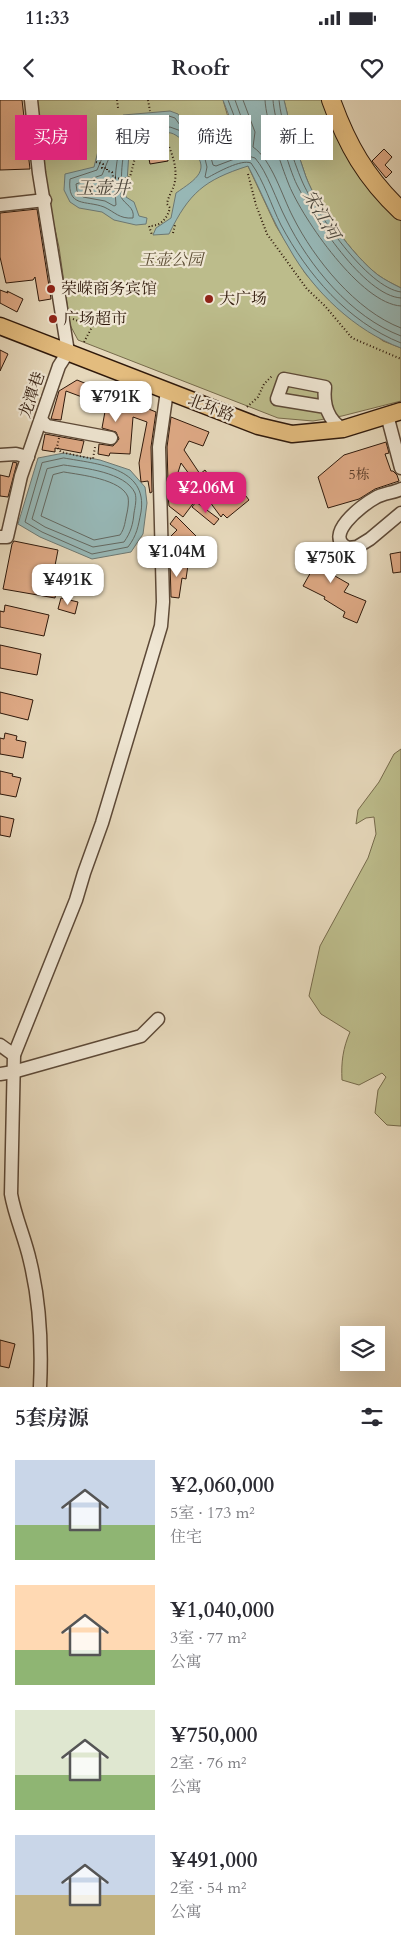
<!DOCTYPE html>
<html lang="zh">
<head>
<meta charset="utf-8">
<style>
  :root { --surface:#fff; --page:#f7f7f7; --text:#2b2b33; --muted:#7c7c81; --accent:#db2777 }
  body { margin:0; font-family:Cardo,"Noto Serif SC",serif; background:var(--page); color:var(--text); height:100vh; display:flex; flex-direction:column; font-size:19px; white-space:nowrap }
  * { box-sizing:border-box; margin:0 }
  p { font-size:16px; color:var(--muted) }
  .icon { flex:none; width:28px; height:28px; fill:none; stroke:currentColor; stroke-width:2; stroke-linecap:round; stroke-linejoin:round }
  .map { position:relative; height:1287px; overflow:hidden }
  .drawer { display:flex; flex-direction:column; background:var(--surface); flex:1 }
  .drawer>* { flex:none }
  .hud { position:absolute; left:15px; top:15px; width:371px; height:45px; display:flex; gap:10px }
  .fabs { position:absolute; left:340px; top:1226px; display:grid; gap:10px }
  .fabs a { display:grid; place-items:center; width:45px; height:45px; border-radius:0px; background:var(--surface); box-shadow:0 5px 20px #0002; font-size:25px }
  .price { position:absolute; translate:-50% -42px; padding:0 11px; border-radius:10px; background:#fff; color:#222; font-size:16px; line-height:32px; filter:drop-shadow(0 1px 2px #0008) }
  .price::after { content:''; position:absolute; left:50%; top:30px; width:15px; height:11px; margin-left:-8px; background:inherit; clip-path:polygon(0 0,100% 0,50% 100%) }
  .price.current { background:var(--accent); color:#fff }
  ul { padding:0; list-style:none }
  li { display:flex; align-items:center; gap:15px; height:125px; padding:0 15px }
  li span { display:grid; place-items:center; flex:none; width:140px; height:100px; border-radius:0px; color:#555 }
  li>.icon { margin-inline-start:auto }
  span .icon { width:60px; height:60px; fill:#fffc; stroke-width:1 }
  li b { font-size:21px }
  h2 { display:flex; justify-content:space-between; align-items:center; height:60px; padding:0 15px; font-size:21px }
  .pill { padding:0 18px; border-radius:0px; background:var(--surface); box-shadow:0 5px 20px #0002; font-size:18px; line-height:45px }
  .pill.current { background:var(--accent); color:#fff }
  .status { display:flex; justify-content:space-between; align-items:center; height:35px; padding:0 25px; background:var(--surface); direction:ltr }
  .status svg { height:14px; fill:currentColor }
  header { display:flex; justify-content:space-between; align-items:center; height:65px; padding:0 15px; background:var(--surface); font-size:22px; font-weight:600 }
  .map>svg:first-child { display:block }
  .green { fill:#bcbc8b; stroke:#766a4b }
  .water { fill:#97b8b7; stroke:#6d7872 }
  .lines { fill:none; stroke-linecap:round; stroke-linejoin:round }
  .shore { stroke:#636861; stroke-width:1 }
  .building { fill:#dea985; stroke:#2f190b }
  .minor-casing { stroke:#5d4937; stroke-width:15 }
  .major-casing { stroke:#2f190b; stroke-width:19 }
  .highway-casing { stroke:#2f190b; stroke-width:20 }
  .path { stroke:#2f190b; stroke-width:2; stroke-dasharray:1 2.5; stroke-linecap:butt }
  .minor { stroke:#efe6d3; stroke-width:12 }
  .major { stroke:#e3bc7e; stroke-width:16 }
  .highway { stroke:#e3bc7e; stroke-width:18 }
  .poi-dot { fill:#8f2418; stroke:#efe6d3; stroke-width:2 }
  .labels { text-anchor:middle; dominant-baseline:central; stroke-width:4.5; stroke-linejoin:round; paint-order:stroke }
  .number-label { font-size:14px; fill:#5b3d2a }
  .park-label { font-size:16px; font-style:italic; fill:#594a31; stroke:#efe6d3 }
  .poi-label { font-size:16px; fill:#2f190b; stroke:#efe6d3; text-anchor:start }
  .street-label { font-size:16px; fill:#2f190b; stroke:#efe6d3 }
  .water-label { font-size:18px; font-style:italic; fill:#4e493f; stroke:#efe6d3 }
</style>
</head>
<body>
<div class="status"><b>11:33</b><svg viewBox="0 0 49 12"><path d="M0 12V9h3v3zM5 12V6h3v6zM10 12V3h3v9zM15 12V0h3v12zM26 1h20v11H26zM47 4h2v5h-2z"/></svg></div>
<header><svg class="icon" aria-label="back" viewBox="0 0 24 24"><path d="M15 5l-7 7 7 7"/></svg>Roofr<svg class="icon" aria-label="heart" viewBox="0 0 24 24"><path d="M12 20l-8-8c-3-5 5-10 8-4 3-6 11-1 8 4z"/></svg></header>
<div class="map">
<svg width="401" height="1287" viewBox="0 0 401 1287">
  <rect width="100%" height="100%" fill="#e6d8bb"/>
  <filter id="stains"><feTurbulence type="fractalNoise" baseFrequency=".004" numOctaves="4"/><feColorMatrix values="0 0 0 0 .2 0 0 0 0 .09 0 0 0 0 .02 0 0 0 .5 -.17"/></filter>
  <radialGradient id="worn" r=".72"><stop offset=".6" stop-color="#630" stop-opacity="0"/><stop offset="1" stop-color="#630" stop-opacity=".3"/></radialGradient>
  <g class="green">
    <polygon points="32,0 223,0 228,17 248,66 276,126 305,173 318,188 383,241 401,248 401,301 342,316 313,321 278,318 78,240 70,225 59,147 38,55"/>
    <path d="M 284,0 L 324,0 C 344,43 360,93 401,120 L 401,188 C 393,184 385,180 378,175 C 353,156 317,106 306,77 C 297,52 290,26 284,0 Z"/>
    <path d="M 401,649 L 401,1026 L 400,1026 L 387,1025 L 375,1013 L 378,990 L 386,977 L 382,973 L 359,985 L 342,980 C 341,962 343,948 350,932 L 321,914 L 309,896 L 320,846 L 368,758 L 376,734 L 374,717 L 366,718 L 356,724 L 358,710 L 379,682 L 394,654 Z"/>
  </g>
  <g class="water">
    <path d="M 223,0 L 284,0 C 290,26 297,52 306,77 C 317,106 353,156 378,175 C 385,180 393,184 401,188 L 401,248 C 355,231 313,191 289,148 C 273,122 262,93 248,66 C 204,80 189,93 169,134 L 153,135 L 156,128 L 171,118 L 176,93 C 196,79 213,70 190,47 C 184,42 178,35 171,33 C 164,31 144,37 136,38 L 129,52 L 126,97 L 134,102 L 139,116 L 147,118 L 146,124 L 136,125 L 114,120 L 102,112 L 79,108 L 70,102 L 64,90 L 65,74 L 94,67 L 101,39 L 123,15 L 170,11 L 178,14 L 190,31 L 211,40 L 237,37 Z"/>
    <polygon points="64,353 100,360 130,370 145,387 147,403 143,434 131,452 92,459 40,437 18,424 38,358"/>
  </g>
  <g class="lines">
    <g class="shore">
      <path d="M 228,0 L 241,34 L 240,40 L 236,42 L 211,45 L 194,38 L 191,40 L 204,55 L 207,67 L 205,77 L 207,78 C 218,72 241,59 251,63 C 264,81 271,105 281,125 C 307,174 348,222 401,243"/>
      <path d="M 235,0 L 247,33 L 247,40 L 240,48 L 211,52 L 210,54 L 213,65 L 216,66 L 245,55 L 255,58 C 267,71 277,102 286,119 C 309,166 351,217 401,236"/>
      <path d="M 243,0 L 255,32 L 253,47 C 272,60 282,96 293,117 C 314,159 356,211 401,228"/>
      <path d="M 265,0 C 266,21 281,65 289,85 C 303,119 361,204 401,206"/>
      <path d="M 273,0 C 274,18 289,69 297,85 C 313,116 364,196 401,198"/>
      <path d="M 279,0 C 281,22 293,60 302,81 C 315,111 367,188 401,192"/>
      <path d="M 169,16 L 175,18 L 182,28 L 181,31 L 170,27 L 135,34 C 119,46 122,78 121,97 C 125,105 135,107 133,118 C 119,119 115,112 104,107 C 86,100 67,108 70,79 L 97,70 L 103,56 L 105,43 L 125,20 Z"/>
      <path d="M 120,35 L 123,35 L 124,37 C 115,57 114,83 116,105 L 114,106 L 105,101 L 83,97 L 77,91 L 76,84 L 102,75 L 109,58 L 110,47 Z"/>
      <path d="M 64,358 C 97,364 148,367 141,412 C 138,427 137,435 128,447 L 92,454 L 42,432 L 25,422 L 42,363 Z"/>
      <path d="M 64,365 C 84,368 125,372 135,393 C 137,399 135,407 134,413 C 133,424 131,432 124,442 L 93,447 L 45,427 L 32,419 L 47,369 Z"/>
      <path d="M 64,372 C 81,375 121,379 128,397 C 129,402 128,408 127,413 C 125,421 125,428 120,435 L 94,440 L 41,416 L 53,375 Z"/>
    </g>
  </g>
  <g class="building">
    <polygon points="0,0 22,0 30,69 0,70"/>
    <polygon points="384,49 392,57 385,65 392,72 386,78 372,61"/>
    <polygon points="167,51 168,61 150,64 148,54"/>
    <polygon points="37,109 51,199 39,201 35,177 33,180 6,183 0,157 0,113"/>
    <polygon points="0,190 8,193 7,191 23,199 17,212 0,203"/>
    <polygon points="0,250 8,254 0,271"/>
    <polygon points="77,280 156,312 151,347 152,392 150,393 148,381 141,382 139,363 147,322 133,317 130,354 110,353 109,356 98,354 99,344 113,346 119,339 116,332 102,328 106,306 66,291 61,320 51,319 59,291"/>
    <polygon points="171,317 209,332 203,346 189,341 184,350 200,374 205,370 215,384 217,383 224,395 226,393 228,396 239,387 249,400 227,418 223,414 221,417 181,363 175,382 168,382 167,347"/>
    <polygon points="45,334 84,341 81,353 55,348 55,352 42,350"/>
    <polygon points="386,342 389,353 385,354 391,371 393,371 397,375 399,381 375,389 359,399 328,408 318,377 344,355"/>
    <polygon points="13,362 17,363 8,397 0,396 0,375 9,377"/>
    <polygon points="176,386 195,401 183,417 169,406 168,396"/>
    <polygon points="196,402 219,419 214,425 192,407"/>
    <polygon points="176,416 198,438 186,451 173,439 170,449 169,438 177,430 170,424"/>
    <polygon points="14,441 58,450 53,476 59,477 55,498 3,489 12,444"/>
    <polygon points="307,449 322,459 325,453 342,460 335,476 349,484 344,492 366,501 357,523 343,517 345,512 324,499 325,497 303,486 312,470 299,461"/>
    <polygon points="401,452 401,472 393,473 390,454"/>
    <polygon points="170,462 188,465 186,479 182,478 179,498 171,497"/>
    <polygon points="61,498 78,502 75,514 58,509"/>
    <polygon points="5,505 49,515 44,536 0,527 0,511 4,512"/>
    <polygon points="0,545 41,554 37,575 0,568"/>
    <polygon points="0,592 33,600 28,620 0,613"/>
    <polygon points="5,633 17,636 16,640 26,642 23,658 0,654 0,638 4,639"/>
    <polygon points="0,671 13,674 12,676 21,678 16,697 0,694"/>
    <polygon points="0,716 14,719 10,737 0,735"/>
    <polygon points="0,1240 15,1244 9,1268 0,1266"/>
  </g>
  <g class="lines">
    <defs>
      <g id="minor">
        <polyline points="0,105 45,100"/>
        <path d="M 326,307 L 277,299 L 284,279 L 325,287 C 323,304 328,320 343,329"/>
        <polyline points="387,315 401,368"/>
        <polyline points="41,320 47,326 111,338"/>
        <polyline points="0,355 16,354 28,357"/>
        <path d="M 401,389 C 393,393 383,393 375,398 C 362,405 322,436 348,448 L 357,447 L 370,439 L 401,413"/>
        <polyline points="0,437 7,437 21,376 59,266 68,252 39,73 31,0"/>
        <polyline points="0,945 14,955"/>
        <polyline points="0,974 13,972 141,936 158,919"/>
        <path d="M 40,1287 C 42,1245 40,1202 30,1161 C 25,1138 15,1117 11,1094 L 14,955 L 76,800 L 84,773 L 102,723 L 161,526 L 163,502 L 159,347 L 167,291"/>
      </g>
      <polyline id="major" points="0,226 258,326 292,334 343,329 401,311"/>
      <path id="highway" d="M 331,0 C 347,45 366,78 401,111"/>
    </defs>
    <use href="#minor" class="minor-casing"/>
    <use href="#major" class="major-casing"/>
    <use href="#highway" class="highway-casing"/>
    <g class="path">
      <polyline points="117,0 118,8"/>
      <polyline points="148,0 150,11"/>
      <polyline points="64,23 65,29"/>
      <path d="M 96,62 L 103,64 L 102,68 L 107,68 L 107,71 L 112,72 L 113,77 L 121,79 L 130,77 L 135,58 L 143,40 L 159,38 L 163,41 L 164,45 L 168,44 C 173,56 177,68 175,81 C 174,89 168,96 167,104 L 170,108 C 167,118 162,126 149,126 L 152,135"/>
      <polyline points="248,74 256,105 267,134 307,189 325,206 352,238 401,259"/>
      <polyline points="173,133 175,125"/>
      <polyline points="73,219 91,226 109,224"/>
      <polyline points="84,242 92,227"/>
      <polyline points="247,307 258,297 264,284 273,275"/>
      <polyline points="59,338 57,347 61,352 93,359 95,347"/>
    </g>
    <use href="#minor" class="minor"/>
    <use href="#major" class="major"/>
    <use href="#highway" class="highway"/>
  </g>
  <g class="poi-dot">
    <circle cx="51" cy="189" r="5"/>
    <circle cx="209" cy="199" r="5"/>
    <circle cx="53" cy="219" r="5"/>
  </g>
  <g class="labels">
    <g class="number-label">
      <text x="359" y="374">5栋</text>
    </g>
    <g class="park-label">
      <text x="171" y="160">玉壶公园</text>
    </g>
    <g class="poi-label">
      <text x="61" y="189">荣嵘商务宾馆</text>
      <text x="219" y="199">大广场</text>
      <text x="63" y="219">广场超市</text>
    </g>
    <g class="street-label">
      <text transform="translate(32 295) rotate(-71)">龙潭巷</text>
      <text transform="translate(211 308) rotate(21)">北环路</text>
    </g>
    <g class="water-label">
      <text x="103" y="88">玉壶井</text>
      <text transform="translate(321 115) rotate(60)">宋江河</text>
    </g>
  </g>
  <rect width="100%" height="100%" filter="url(#stains)"/>
  <rect width="100%" height="100%" fill="url(#worn)"/>
</svg>
<div class="fabs">
<a><svg class="icon" aria-label="layers" viewBox="0 0 24 24"><path d="M12 4l9 5-9 5-9-5zM3 14l9 5 9-5"/></svg></a>
</div>
<b class="price" style="left:116px;top:323px">¥791K</b>
<b class="price current" style="left:206px;top:414px">¥2.06M</b>
<b class="price" style="left:177px;top:478px">¥1.04M</b>
<b class="price" style="left:331px;top:484px">¥750K</b>
<b class="price" style="left:68px;top:506px">¥491K</b>
<div class="hud">
<a class="pill current">买房</a>
<a class="pill">租房</a>
<a class="pill">筛选</a>
<a class="pill">新上</a>
</div>
</div>
<section class="drawer">
<h2>5套房源<svg class="icon" aria-label="filters" viewBox="0 0 24 24"><path d="M4 7h16M4 17h16"/><circle cx="9" cy="7" r="2"/><circle cx="15" cy="17" r="2"/></svg></h2>
<ul>
<li><span style="background:linear-gradient(#c9d6e8 65%,#8fb573 0)"><svg class="icon" aria-label="home" viewBox="0 0 24 24"><path d="M3 11l9-7 9 7M6 9v11h12V9"/></svg></span><div><b>¥2,060,000</b><p>5室 · 173 m²</p><p>住宅</p></div></li>
<li><span style="background:linear-gradient(#ffd9b3 65%,#8fb573 0)"><svg class="icon" aria-label="home" viewBox="0 0 24 24"><path d="M3 11l9-7 9 7M6 9v11h12V9"/></svg></span><div><b>¥1,040,000</b><p>3室 · 77 m²</p><p>公寓</p></div></li>
<li><span style="background:linear-gradient(#dfe7d0 65%,#8fb573 0)"><svg class="icon" aria-label="home" viewBox="0 0 24 24"><path d="M3 11l9-7 9 7M6 9v11h12V9"/></svg></span><div><b>¥750,000</b><p>2室 · 76 m²</p><p>公寓</p></div></li>
<li><span style="background:linear-gradient(#c9d6e8 60%,#c2b280 0)"><svg class="icon" aria-label="home" viewBox="0 0 24 24"><path d="M3 11l9-7 9 7M6 9v11h12V9"/></svg></span><div><b>¥491,000</b><p>2室 · 54 m²</p><p>公寓</p></div></li>
</ul>
</section>
</body>
</html>
